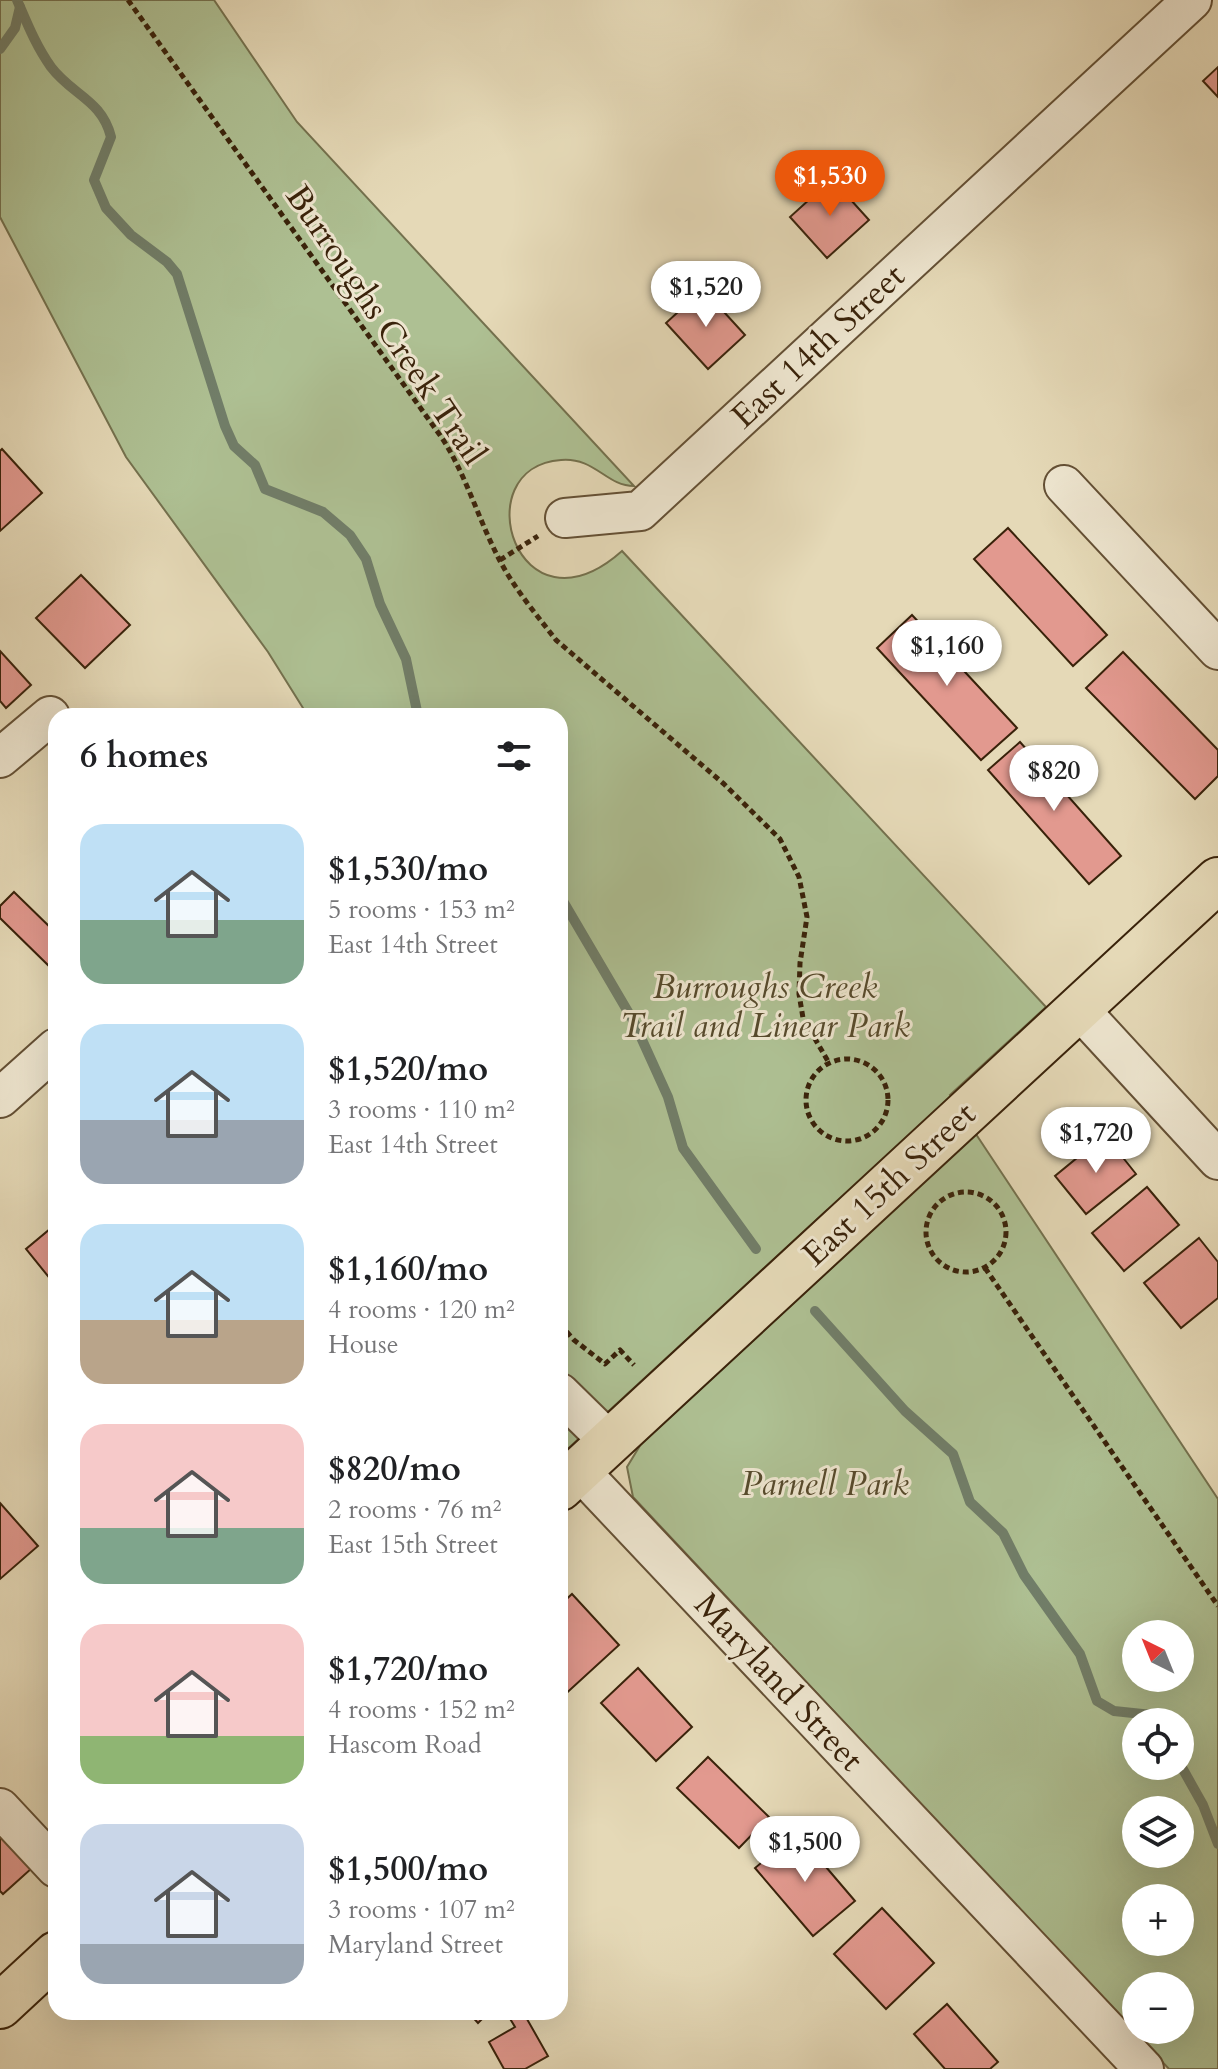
<!DOCTYPE html>
<html lang="en">
<head>
<meta charset="utf-8">
<style>
  :root { --surface:#fff; --page:#f2f2f2; --text:#202124; --muted:#757577; --accent:#ea580c }
  body { margin:0; font-family:Cardo,serif; background:var(--page); color:var(--text); height:100vh; display:flex; flex-direction:column; font-size:30px; white-space:nowrap }
  * { box-sizing:border-box; margin:0 }
  p { font-size:26px; color:var(--muted) }
  .icon { flex:none; width:44px; height:44px; fill:none; stroke:currentColor; stroke-width:2; stroke-linecap:round; stroke-linejoin:round }
  .map { position:relative; flex:1; overflow:hidden }
  .sheet { position:absolute; left:48px; top:708px; width:520px; height:1312px; display:flex; flex-direction:column; background:var(--surface); border-radius:24px; box-shadow:0 8px 32px #0002 }
  .sheet>* { flex:none }
  .needle { width:52px; rotate:317deg }
  .fabs { position:absolute; left:1122px; top:1620px; display:grid; gap:16px }
  .fabs a { display:grid; place-items:center; width:72px; height:72px; border-radius:50%; background:var(--surface); box-shadow:0 8px 32px #0002; font-size:40px }
  .price { position:absolute; translate:-50% -68px; padding:0 18px; border-radius:28px; background:#fff; color:#222; font-size:26px; line-height:52px; filter:drop-shadow(0 2px 4px #0008) }
  .price::after { content:''; position:absolute; left:50%; top:48px; width:24px; height:18px; margin-left:-12px; background:inherit; clip-path:polygon(0 0,100% 0,50% 100%) }
  .price.current { background:var(--accent); color:#fff }
  ul { padding:0; list-style:none }
  li { display:flex; align-items:center; gap:24px; height:200px; padding:0 32px }
  li span { display:grid; place-items:center; flex:none; width:224px; height:160px; border-radius:24px; color:#555 }
  li>.icon { margin-inline-start:auto }
  span .icon { width:96px; height:96px; fill:#fffc; stroke-width:1 }
  li b { font-size:34px }
  h2 { display:flex; justify-content:space-between; align-items:center; height:96px; padding:0 32px; font-size:34px }
  .map>svg:first-child { display:block }
  .green { fill:#aec093; stroke:#74714e; stroke-width:2; fill-rule:evenodd }
  .lines { fill:none; stroke-linecap:round; stroke-linejoin:round }
  .stream { stroke:#717e69; stroke-width:10 }
  .building { fill:#e2998f; stroke:#39220a; stroke-width:2 }
  .minor-casing { stroke:#645035; stroke-width:42 }
  .major-casing { stroke:#39220a; stroke-width:48 }
  .path { stroke:#39220a; stroke-width:5; stroke-dasharray:6 4; stroke-linecap:butt }
  .minor { stroke:#eee6d0; stroke-width:38 }
  .major { stroke:#e5d9b7; stroke-width:44 }
  .labels { text-anchor:middle; dominant-baseline:central; stroke-width:6; stroke-linejoin:round; paint-order:stroke }
  .street-label { font-size:34px; fill:#39220a; stroke:#eee6d0 }
  .park-label { font-size:34px; font-style:italic; fill:#564a2c; stroke:#eee6d0 }
</style>
</head>
<body>
<div class="map">
<svg width="1218" height="2069" viewBox="0 0 1218 2069">
  <rect width="100%" height="100%" fill="#e5d9b7"/>
  <filter id="stains"><feTurbulence type="fractalNoise" baseFrequency=".0025" numOctaves="4"/><feColorMatrix values="0 0 0 0 .2 0 0 0 0 .09 0 0 0 0 .02 0 0 0 .5 -.17"/></filter>
  <radialGradient id="worn" r=".72"><stop offset=".6" stop-color="#630" stop-opacity="0"/><stop offset="1" stop-color="#630" stop-opacity=".3"/></radialGradient>
  <path class="green" d="M 0,0 L 214,0 L 297,122 L 634,486 C 606,486 595,457 561,460 C 463,467 517,644 622,551 L 1046,1007 L 950,1095 L 1218,1499 L 1218,2069 L 1169,2069 L 633,1497 L 627,1467 L 641,1444 L 853,1248 L 827,1210 L 560,1456 L 560,716 L 308,716 L 268,652 L 126,457 L 0,217 ZM 1136,1634 L 1180,1634 L 1180,1678 L 1136,1678 ZM 1136,1722 L 1180,1722 L 1180,1766 L 1136,1766 ZM 1136,1810 L 1180,1810 L 1180,1854 L 1136,1854 ZM 1136,1898 L 1180,1898 L 1180,1942 L 1136,1942 ZM 1136,1986 L 1180,1986 L 1180,2030 L 1136,2030 Z"/>
  <g class="lines">
    <g class="stream">
      <path d="M 17,0 C 27,23 36,46 51,67 C 72,95 102,100 111,137 L 94,180 L 106,208 L 131,235 L 167,262 L 177,274 L 225,426 L 234,446 L 255,465 L 265,489 L 323,512 L 350,535 L 366,559 L 380,604 L 406,659 L 418,716"/>
      <polyline points="0,49 15,28 20,7"/>
      <polyline points="560,896 634,1022 668,1097 683,1148 756,1249"/>
      <polyline points="815,1311 905,1411 953,1454 970,1502 1003,1533 1024,1575 1080,1654 1097,1701 1114,1711 1152,1715 1159,1722"/>
      <polyline points="1180,1764 1203,1805 1218,1844"/>
    </g>
  </g>
  <g class="building">
    <polygon points="1218,67 1218,97 1203,81"/>
    <polygon points="832,179 869,220 827,258 790,217"/>
    <polygon points="703,289 745,335 708,369 666,323"/>
    <polygon points="2,449 42,493 0,531 0,451"/>
    <polygon points="1008,528 1107,635 1073,666 974,559"/>
    <polygon points="81,575 130,625 85,668 36,618"/>
    <polygon points="912,615 1017,728 981,760 877,648"/>
    <polygon points="0,651 31,685 6,708 0,701"/>
    <polygon points="1123,652 1218,750 1218,776 1195,799 1086,688"/>
    <polygon points="1020,742 1121,856 1089,884 988,770"/>
    <polygon points="14,892 56,933 56,965 52,969 0,918 0,906"/>
    <polygon points="1105,1135 1136,1174 1086,1214 1055,1176"/>
    <polygon points="1147,1187 1179,1225 1124,1271 1092,1233"/>
    <polygon points="56,1224 56,1286 26,1249"/>
    <polygon points="1199,1238 1218,1262 1218,1298 1181,1328 1144,1283"/>
    <polygon points="0,1503 38,1546 0,1579"/>
    <polygon points="572,1594 619,1645 560,1699 560,1605"/>
    <polygon points="638,1668 692,1727 656,1761 601,1703"/>
    <polygon points="708,1757 769,1817 739,1848 677,1788"/>
    <polygon points="0,1832 32,1868 3,1894 0,1891"/>
    <polygon points="797,1833 855,1901 813,1936 755,1868"/>
    <polygon points="882,1908 934,1963 886,2009 834,1954"/>
    <polygon points="947,2004 998,2062 990,2069 945,2069 914,2034"/>
    <polygon points="468,2012 489,2012 478,2023"/>
    <polygon points="506,2012 523,2012 548,2056 525,2069 504,2069 489,2042 515,2027"/>
  </g>
  <g class="lines">
    <defs>
      <g id="minor">
        <polyline points="1064,485 1218,650"/>
        <polyline points="565,518 640,511 1192,0"/>
        <polyline points="0,758 50,716"/>
        <polyline points="1079,1009 1218,1160"/>
        <polyline points="0,1098 56,1048"/>
        <polyline points="560,1393 610,1442"/>
        <polyline points="579,1470 1144,2069"/>
        <polyline points="0,1808 56,1868"/>
      </g>
      <g id="major">
        <polyline points="560,1488 1218,880"/>
        <polyline points="0,2006 56,1954"/>
      </g>
    </defs>
    <use href="#minor" class="minor-casing"/>
    <use href="#major" class="major-casing"/>
    <g class="path">
      <path d="M 128,0 L 442,438 C 466,475 478,518 498,557 C 513,587 536,614 556,640 L 724,784 L 780,839 L 799,877 L 807,917 L 800,963 L 799,994 L 803,1018 L 829,1063"/>
      <polyline points="500,560 538,536"/>
      <circle cx="847" cy="1100" r="41"/>
      <circle cx="966" cy="1232" r="40"/>
      <polyline points="985,1268 1218,1606"/>
      <polyline points="560,1324 574,1340 605,1364 620,1350 634,1365"/>
    </g>
    <use href="#minor" class="minor"/>
    <use href="#major" class="major"/>
  </g>
  <g class="labels">
    <g class="street-label">
      <text transform="translate(386 325) rotate(56)">Burroughs Creek Trail</text>
      <text transform="translate(818 346) rotate(-43)">East 14th Street</text>
      <text transform="translate(889 1184) rotate(-43)">East 15th Street</text>
      <text transform="translate(779 1682) rotate(47)">Maryland Street</text>
    </g>
    <g class="park-label">
      <text x="765" y="987">Burroughs Creek<tspan x="765" dy="39">Trail and Linear Park</tspan></text>
      <text x="825" y="1484">Parnell Park</text>
    </g>
  </g>
  <rect width="100%" height="100%" filter="url(#stains)"/>
  <rect width="100%" height="100%" fill="url(#worn)"/>
</svg>
<div class="fabs">
<a><svg class="needle" viewBox="-14 -14 28 28"><path d="M0-13l5 13h-10z" fill="#e53935"/><path d="M0 13l5-13h-10z" fill="#757577"/></svg></a>
<a><svg class="icon" aria-label="locate" viewBox="0 0 24 24"><circle cx="12" cy="12" r="6"/><path d="M12 2v4M12 18v4M2 12h4M18 12h4"/></svg></a>
<a><svg class="icon" aria-label="layers" viewBox="0 0 24 24"><path d="M12 4l9 5-9 5-9-5zM3 14l9 5 9-5"/></svg></a>
<a>+</a>
<a>−</a>
</div>
<b class="price current" style="left:830px;top:218px">$1,530</b>
<b class="price" style="left:706px;top:329px">$1,520</b>
<b class="price" style="left:947px;top:688px">$1,160</b>
<b class="price" style="left:1054px;top:813px">$820</b>
<b class="price" style="left:1096px;top:1175px">$1,720</b>
<b class="price" style="left:805px;top:1884px">$1,500</b>
<section class="sheet">
<h2>6 homes<svg class="icon" aria-label="filters" viewBox="0 0 24 24"><path d="M4 7h16M4 17h16"/><circle cx="9" cy="7" r="2"/><circle cx="15" cy="17" r="2"/></svg></h2>
<ul>
<li><span style="background:linear-gradient(#bfe0f5 60%,#7fa58c 0)"><svg class="icon" aria-label="home" viewBox="0 0 24 24"><path d="M3 11l9-7 9 7M6 9v11h12V9"/></svg></span><div><b>$1,530/mo</b><p>5 rooms · 153 m²</p><p>East 14th Street</p></div></li>
<li><span style="background:linear-gradient(#bfe0f5 60%,#9aa5b1 0)"><svg class="icon" aria-label="home" viewBox="0 0 24 24"><path d="M3 11l9-7 9 7M6 9v11h12V9"/></svg></span><div><b>$1,520/mo</b><p>3 rooms · 110 m²</p><p>East 14th Street</p></div></li>
<li><span style="background:linear-gradient(#bfe0f5 60%,#b9a48a 0)"><svg class="icon" aria-label="home" viewBox="0 0 24 24"><path d="M3 11l9-7 9 7M6 9v11h12V9"/></svg></span><div><b>$1,160/mo</b><p>4 rooms · 120 m²</p><p>House</p></div></li>
<li><span style="background:linear-gradient(#f6c9c9 65%,#7fa58c 0)"><svg class="icon" aria-label="home" viewBox="0 0 24 24"><path d="M3 11l9-7 9 7M6 9v11h12V9"/></svg></span><div><b>$820/mo</b><p>2 rooms · 76 m²</p><p>East 15th Street</p></div></li>
<li><span style="background:linear-gradient(#f6c9c9 70%,#8fb573 0)"><svg class="icon" aria-label="home" viewBox="0 0 24 24"><path d="M3 11l9-7 9 7M6 9v11h12V9"/></svg></span><div><b>$1,720/mo</b><p>4 rooms · 152 m²</p><p>Hascom Road</p></div></li>
<li><span style="background:linear-gradient(#c9d6e8 75%,#9aa5b1 0)"><svg class="icon" aria-label="home" viewBox="0 0 24 24"><path d="M3 11l9-7 9 7M6 9v11h12V9"/></svg></span><div><b>$1,500/mo</b><p>3 rooms · 107 m²</p><p>Maryland Street</p></div></li>
</ul>
</section>
</div>
</body>
</html>
